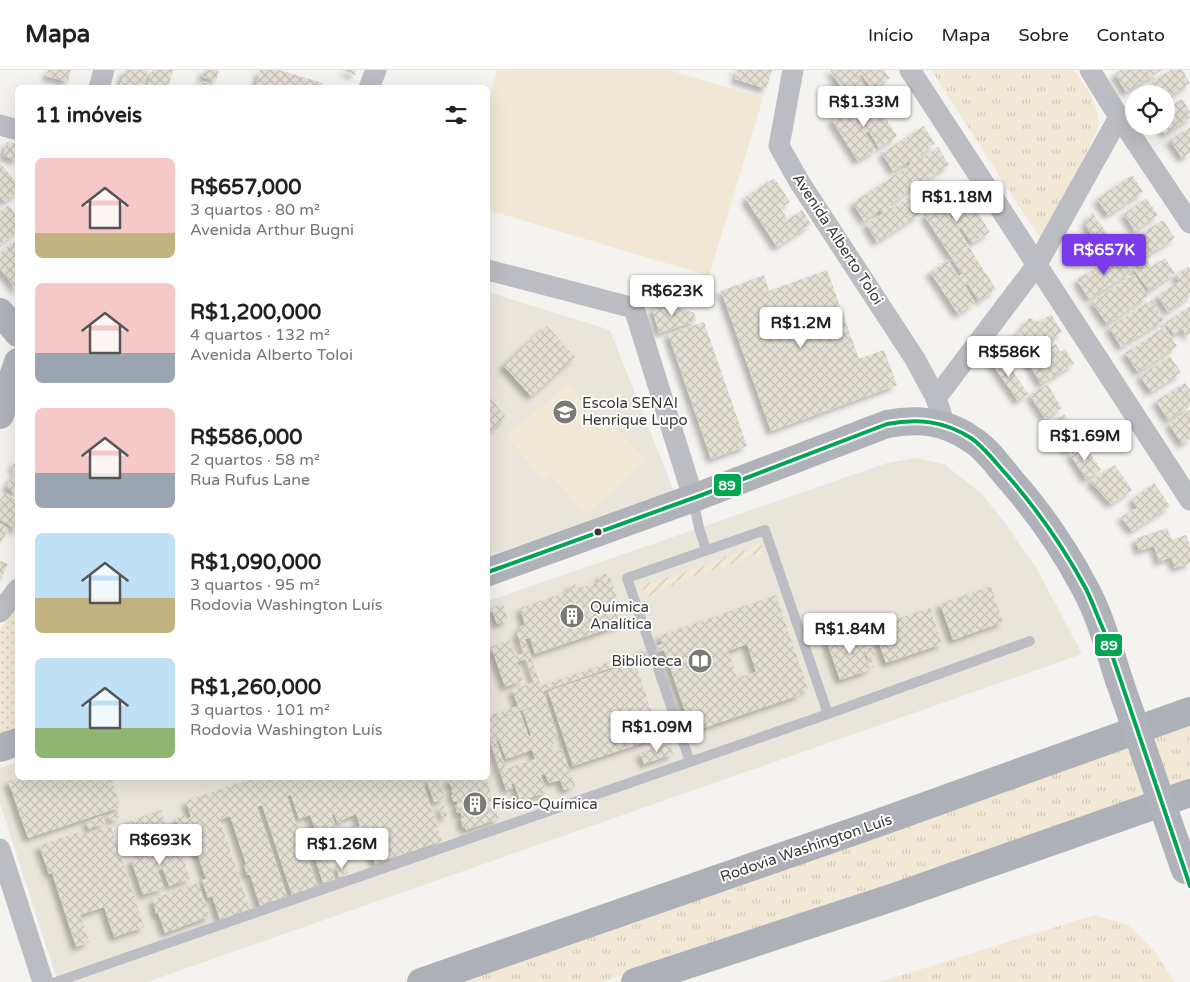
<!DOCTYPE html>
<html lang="pt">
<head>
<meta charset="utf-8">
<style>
  :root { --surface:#fff; --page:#f6f6f6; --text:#202124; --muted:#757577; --line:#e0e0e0; --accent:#7c3aed }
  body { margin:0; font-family:"Varela Round",sans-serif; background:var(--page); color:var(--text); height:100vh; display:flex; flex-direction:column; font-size:19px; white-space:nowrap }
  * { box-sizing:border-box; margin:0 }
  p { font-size:16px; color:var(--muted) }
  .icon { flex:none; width:28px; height:28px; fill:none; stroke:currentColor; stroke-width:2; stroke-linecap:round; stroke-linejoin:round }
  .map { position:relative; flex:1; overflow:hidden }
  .panel { position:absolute; left:15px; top:15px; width:475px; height:695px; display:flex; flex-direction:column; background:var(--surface); border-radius:8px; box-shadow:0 5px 20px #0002 }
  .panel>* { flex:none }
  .buttons { position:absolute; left:1125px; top:15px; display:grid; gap:10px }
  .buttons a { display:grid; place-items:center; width:50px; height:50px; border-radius:50%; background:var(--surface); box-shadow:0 5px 20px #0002; font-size:25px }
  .price { position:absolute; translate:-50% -42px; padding:0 11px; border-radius:5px; background:#fff; color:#222; font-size:16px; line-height:32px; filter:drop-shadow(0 1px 2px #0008) }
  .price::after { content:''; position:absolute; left:50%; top:30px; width:15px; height:11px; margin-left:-8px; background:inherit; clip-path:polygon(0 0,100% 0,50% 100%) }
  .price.selected { background:var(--accent); color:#fff }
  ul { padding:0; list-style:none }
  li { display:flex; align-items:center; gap:15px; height:125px; padding:0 20px }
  li span { display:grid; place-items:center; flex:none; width:140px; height:100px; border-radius:8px; color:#555 }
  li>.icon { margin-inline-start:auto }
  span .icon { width:60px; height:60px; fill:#fffc; stroke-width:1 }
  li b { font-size:21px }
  h2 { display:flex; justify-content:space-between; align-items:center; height:60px; padding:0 20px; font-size:21px }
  header { display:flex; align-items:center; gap:30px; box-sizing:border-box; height:70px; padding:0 25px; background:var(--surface); border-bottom:1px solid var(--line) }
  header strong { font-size:24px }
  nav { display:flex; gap:28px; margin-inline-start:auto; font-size:18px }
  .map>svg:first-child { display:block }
  .built { fill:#eae5db }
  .grass { fill:url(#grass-tufts) }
  .park { fill:url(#park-dots) }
  .garden { fill:url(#garden-furrows) }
  .pitch { fill:#f1e9d5 }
  .building { fill:url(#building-cross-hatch); fill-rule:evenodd; filter:url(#shadow) }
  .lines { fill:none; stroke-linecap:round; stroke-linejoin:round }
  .service { stroke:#bbbdc3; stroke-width:10 }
  .minor { stroke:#bbbdc3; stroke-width:21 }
  .secondary { stroke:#afb2b9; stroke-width:28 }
  .motorway { stroke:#aeb0b7; stroke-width:28 }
  .secondary-bridge { stroke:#afb2b9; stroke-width:28 }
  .bus-1-casing { stroke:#fff; stroke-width:8 }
  .bus-1 { stroke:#00a651; stroke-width:4 }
  .bus-dot { fill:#3a3936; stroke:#fff; stroke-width:2 }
  .labels { text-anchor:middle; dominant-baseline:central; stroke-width:4; stroke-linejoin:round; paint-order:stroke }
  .street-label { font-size:15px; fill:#3a3936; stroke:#fff }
  .poi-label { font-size:15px; fill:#3a3936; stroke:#fff; text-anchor:start }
  .line-badge { stroke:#fff; stroke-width:2 }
  .badge-label { font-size:14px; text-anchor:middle; font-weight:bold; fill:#fff }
</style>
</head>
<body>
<header>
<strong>Mapa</strong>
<nav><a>Início</a><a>Mapa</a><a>Sobre</a><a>Contato</a></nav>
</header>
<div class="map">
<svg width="1190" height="912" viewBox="0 0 1190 912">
  <defs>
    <pattern id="grass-tufts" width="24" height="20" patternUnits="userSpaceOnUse" patternTransform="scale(1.25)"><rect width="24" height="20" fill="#f1e9d5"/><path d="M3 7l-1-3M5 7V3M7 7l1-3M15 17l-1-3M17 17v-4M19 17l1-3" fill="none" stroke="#cfc9b7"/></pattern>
    <pattern id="park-dots" width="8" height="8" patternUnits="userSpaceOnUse" patternTransform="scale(1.25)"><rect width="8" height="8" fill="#f1e9d5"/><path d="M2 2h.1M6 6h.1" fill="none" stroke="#cfc9b7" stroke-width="1.8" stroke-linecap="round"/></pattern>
    <pattern id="garden-furrows" width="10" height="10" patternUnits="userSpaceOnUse" patternTransform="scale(1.25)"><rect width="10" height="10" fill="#f1e9d5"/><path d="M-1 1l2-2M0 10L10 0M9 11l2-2" fill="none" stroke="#cfc9b7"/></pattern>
    <pattern id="building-cross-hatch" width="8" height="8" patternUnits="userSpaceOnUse" patternTransform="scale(1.25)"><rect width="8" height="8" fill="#e4dfd3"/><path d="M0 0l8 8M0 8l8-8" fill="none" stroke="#c4c0b6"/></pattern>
    <filter id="shadow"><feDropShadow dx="-4.5" dy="4.5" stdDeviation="2.5" flood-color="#0004"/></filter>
  </defs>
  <rect width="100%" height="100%" fill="#f5f3ef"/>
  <g class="built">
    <polygon points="488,222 610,260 675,424 488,486"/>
    <polygon points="916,388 944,394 981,423 1003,450 1037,499 1082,584 147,912 58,912 0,733 0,698 17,692 18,708 488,708 488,531 887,393"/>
  </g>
  <g class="grass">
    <path d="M 931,0 L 1074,0 C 1088,21 1101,34 1097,61 L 1046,164 L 1042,166 L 1037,164 Z"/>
    <polygon points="1190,653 1190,713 892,817 602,912 451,912"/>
    <polygon points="1094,845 1128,855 1153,879 1174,912 880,912"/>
  </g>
  <polygon class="park" points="17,537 17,660 0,671 0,560"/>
  <polygon class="garden" points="756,473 759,473 763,477 763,484 759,487 752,484 749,489 744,487 741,493 735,490 733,495 727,493 724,499 719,496 716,501 711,499 708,504 702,501 698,507 693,505 690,510 685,507 682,513 676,510 673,516 668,513 665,519 659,516 655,523 651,526 645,524 643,520 644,515 647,512 655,514 658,509 663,511 666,506 671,509 675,503 680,506 683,501 688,503 692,497 697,500 700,495 705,497 708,492 713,495 717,489 722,491 725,486 730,489 734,483 739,485 742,479 747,482 752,474"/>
  <g class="pitch">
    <polygon points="497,0 668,0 763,28 709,206 488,140 488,33"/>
    <polygon points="567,314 604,356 611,351 646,391 586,444 551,405 544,410 507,367"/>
  </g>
  <g class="building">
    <polygon points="48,0 71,0 68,12 46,6"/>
    <polygon points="125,0 148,0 142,18 119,18"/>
    <polygon points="152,0 173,0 168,18 147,18"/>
    <polygon points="204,0 219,0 216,11 202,7"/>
    <polygon points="260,0 279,0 323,13 322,18 255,18"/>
    <polygon points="341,0 356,0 355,5"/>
    <polygon points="732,0 772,0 766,19 735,9 738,2"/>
    <polygon points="830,0 884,0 890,8 872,20 861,3 858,5 869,22 851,33"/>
    <polygon points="1121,0 1162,0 1126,22 1115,4"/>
    <polygon points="1171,0 1182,0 1190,13 1166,29 1166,24 1135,24"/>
    <polygon points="200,11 209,13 208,18 198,18"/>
    <polygon points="870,24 897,66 879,78 869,61 865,63 876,80 858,91 831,49 849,38 859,53 862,51 852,35"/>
    <polygon points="1182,29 1190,42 1190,48 1165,64 1160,56 1166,56 1166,39"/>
    <polygon points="924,56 935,74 919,85 921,88 938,77 949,95 890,134 892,138 908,127 920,144 877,172 866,154 882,144 880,140 864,151 853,133 911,94 909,91 893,101 882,83"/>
    <polygon points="1190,57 1190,83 1182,88 1170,70"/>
    <polygon points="7,72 18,74 18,90 3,86"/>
    <polygon points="0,93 18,115 18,122 5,132 0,126"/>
    <polygon points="1132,105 1143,122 1108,145 1097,129"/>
    <polygon points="774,108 790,132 780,138 788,150 802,140 811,154 777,177 745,128"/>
    <polygon points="963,120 990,162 972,173 961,157 958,159 969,176 951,187 924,145 942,133 952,149 955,147 945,131"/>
    <polygon points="1146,128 1158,145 1135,161 1124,144"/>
    <polygon points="8,135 18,147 18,160 0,175 0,142"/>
    <polygon points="1092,142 1117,178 1106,185 1085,155"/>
    <polygon points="1163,150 1175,168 1141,189 1130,171"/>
    <polygon points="18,169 18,221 0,199 0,183"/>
    <polygon points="969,177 996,219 979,231 968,214 965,216 975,233 958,244 930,202 948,190 958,206 962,204 952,188"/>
    <polygon points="1119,183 1131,202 1089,229 1077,210"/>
    <polygon points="1165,188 1175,203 1149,221 1133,198 1146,189 1151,197"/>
    <polygon points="1188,197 1190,200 1190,226 1168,242 1157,226 1179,211 1175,205"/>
    <polygon points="827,200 859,289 884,280 897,315 771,361 721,221 764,205 769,221"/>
    <polygon points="1134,204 1148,226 1107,254 1092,232"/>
    <polygon points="1152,230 1164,250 1121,277 1109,257"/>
    <polygon points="666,233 694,243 696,251 659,263 652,238"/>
    <polygon points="1190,236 1190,264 1187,266 1183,259 1174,265 1165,253"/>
    <polygon points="1051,244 1062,262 1012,295 1004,282 1029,248 1041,252"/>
    <polygon points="704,252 747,376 711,389 668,264"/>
    <polygon points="547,256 575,287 531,326 503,295"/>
    <polygon points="1165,257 1177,276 1138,302 1125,283"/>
    <polygon points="1056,274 1060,282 1065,279 1074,294 1041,314 1027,291"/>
    <polygon points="1001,284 1028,324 1018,331 991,292"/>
    <polygon points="1170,286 1181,303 1151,322 1140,306"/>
    <polygon points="1185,313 1189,319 1190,318 1190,336 1168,350 1156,331"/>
    <polygon points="1047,314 1062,338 1045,349 1030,325"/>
    <polygon points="488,326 506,347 488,363"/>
    <polygon points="1190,340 1190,369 1182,374 1169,354"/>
    <polygon points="1064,344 1082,372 1067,381 1050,353"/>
    <polygon points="1085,375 1101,400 1086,409 1070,384"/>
    <polygon points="18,389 18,425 6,417 17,401 12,397"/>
    <polygon points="1115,395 1132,420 1111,434 1090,411"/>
    <polygon points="1154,413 1170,436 1132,461 1121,447 1137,438 1132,429"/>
    <polygon points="5,423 18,431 18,461 0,449 0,431"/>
    <polygon points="0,453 9,459 0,472"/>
    <polygon points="1167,458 1172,470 1186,465 1190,475 1190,493 1175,498 1171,487 1159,492 1154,476 1139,481 1135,469"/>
    <polygon points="0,491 8,494 0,510"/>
    <path d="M 606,504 L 607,508 L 610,507 L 625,553 L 535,584 L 530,568 L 525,569 L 541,616 L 662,574 L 659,566 L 776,525 L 808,619 L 799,622 L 800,625 L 692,662 L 664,580 L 543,621 L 547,632 L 490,651 L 490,652 L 520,642 L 529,667 L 531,665 L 523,641 L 547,633 L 558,666 L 554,667 L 556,673 L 550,675 L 553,683 L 562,679 L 575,716 L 564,720 L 560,710 L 549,713 L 545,704 L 541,705 L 547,722 L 520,731 L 514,713 L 511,714 L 513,718 L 506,720 L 488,664 L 488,646 L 518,636 L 512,620 L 534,612 L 526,589 L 517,592 L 523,610 L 505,617 L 491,577 L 510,570 L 515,586 L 524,583 L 517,564 L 521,556 L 525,555 L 520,538 L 570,521 L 569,516 L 575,514 L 577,519 L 601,511 L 599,506 ZM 747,574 L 756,602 L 737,608 L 728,581 ZM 494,663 L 498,671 L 499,671 L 506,689 L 532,680 L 535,689 L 506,699 Z"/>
    <polygon points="991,516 1003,552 953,570 940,534"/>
    <polygon points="503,534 508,550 497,554 491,538"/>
    <polygon points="930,538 942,574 886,593 873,557"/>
    <polygon points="856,560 860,573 865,573 867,579 873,577 875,585 870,587 874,597 871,598 865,580 863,581 869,600 840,610 826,570"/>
    <polygon points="635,592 660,667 573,696 548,621"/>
    <polygon points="670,673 673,684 644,694 640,683"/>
    <polygon points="19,708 111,708 121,737 28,768 8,711"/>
    <polygon points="254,708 421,708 442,771 375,794 370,779 351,786 343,761 360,756 356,744 342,750 342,752 338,753 334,744 332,745 343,780 330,785 324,766 318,767 310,745 299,749 291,725 287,726 317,816 292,825 262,735 257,737 287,826 260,836 250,805 247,805 244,795 246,794 230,746 220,750 227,772 229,772 230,777 229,777 250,840 220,850 212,826 208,828 202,810 206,809 189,759 180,762 178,768 173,770 172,765 177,763 175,759 178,757 176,748 185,745 186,749 191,747 186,731"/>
    <polygon points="426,708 438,708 445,728 434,732"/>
    <polygon points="447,708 486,708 499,749 466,760 465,757 463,758 460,748 462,748 461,743 457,743 456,740 458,740 455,736 458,733 457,731 454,732 451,725 453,725 451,720 453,720"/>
    <polygon points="444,735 448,746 443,748 439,737"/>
    <polygon points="161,740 169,761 137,773 130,751"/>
    <polygon points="118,742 120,747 110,751 108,746"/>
    <polygon points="102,746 105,753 89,759 86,752"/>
    <polygon points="111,756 144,857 114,867 104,837 80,845 89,872 76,877 52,803 49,804 39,776 79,762 80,766"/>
    <polygon points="166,769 168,777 170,777 168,772 173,770 175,775 178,774 190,809 169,816 163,799 158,801 164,818 143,825 131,790 142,786 140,778 149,775 150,778 158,776 156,773"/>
    <polygon points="325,781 335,809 323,813 314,785"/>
    <polygon points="345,793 348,803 339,807 336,796"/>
    <polygon points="198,813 210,846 165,863 158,843 156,844 153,829"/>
  </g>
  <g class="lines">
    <g class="service">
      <polyline points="693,428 699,458 706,480"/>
      <polyline points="690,692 627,508 765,460 828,644"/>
      <polyline points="56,912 828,644 1030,571"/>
    </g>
    <g class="minor">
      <polyline points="793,0 779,76 800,113 915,289 936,328 945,356"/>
      <polyline points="910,0 1190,430"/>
      <polyline points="1090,0 1119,47 1190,153"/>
      <polyline points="99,18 104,0"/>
      <polyline points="369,18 376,0"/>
      <polyline points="0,55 18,60"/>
      <polyline points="488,200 634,238 693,427"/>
      <polyline points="936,328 1036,196 1119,47"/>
      <polyline points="0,542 18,519"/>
      <polyline points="0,779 43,912"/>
    </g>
    <g class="secondary">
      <polyline points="0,242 18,263"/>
      <polyline points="0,345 18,292"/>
      <path d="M 488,502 L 699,426 L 887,354 C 918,348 945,351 971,369 C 986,378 997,394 1008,407 C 1038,441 1065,480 1086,520 C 1101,548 1109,580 1119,610"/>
      <polyline points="0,678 18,672"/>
    </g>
    <g class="motorway">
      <polyline points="421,912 875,754 1190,641"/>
      <polyline points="635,912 894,827 1190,723"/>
    </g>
    <polyline class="secondary-bridge" points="1119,610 1185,800"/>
    <defs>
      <path id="bus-1" d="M 488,502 L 699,426 L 887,354 C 918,348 944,351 971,368 C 984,377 995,392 1006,404 C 1037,439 1064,478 1086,519 C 1093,533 1098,548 1104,561 L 1190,816"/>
    </defs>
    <use href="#bus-1" class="bus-1-casing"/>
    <use href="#bus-1" class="bus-1"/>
  </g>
  <defs>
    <symbol id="university-disc" viewBox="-11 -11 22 22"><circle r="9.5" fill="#7b7a77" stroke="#fff"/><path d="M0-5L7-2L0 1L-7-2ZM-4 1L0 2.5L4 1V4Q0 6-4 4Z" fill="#fff"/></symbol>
    <symbol id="building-disc" viewBox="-11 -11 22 22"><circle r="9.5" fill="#7b7a77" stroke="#fff"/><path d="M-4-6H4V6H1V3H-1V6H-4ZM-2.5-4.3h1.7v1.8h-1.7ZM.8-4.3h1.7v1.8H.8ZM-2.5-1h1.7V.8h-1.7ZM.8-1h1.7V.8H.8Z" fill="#fff"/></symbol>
    <symbol id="library-disc" viewBox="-11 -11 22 22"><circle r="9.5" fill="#7b7a77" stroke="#fff"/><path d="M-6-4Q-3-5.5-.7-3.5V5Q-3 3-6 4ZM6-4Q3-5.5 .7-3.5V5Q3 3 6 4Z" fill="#fff"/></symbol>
  </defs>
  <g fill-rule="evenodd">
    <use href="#university-disc" x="551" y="328" width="28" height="28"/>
    <use href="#building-disc" x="558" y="532" width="28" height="28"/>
    <use href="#library-disc" x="686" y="577" width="28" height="28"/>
    <use href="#building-disc" x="461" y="720" width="28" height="28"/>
  </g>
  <circle class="bus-dot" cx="598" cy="462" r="4.5"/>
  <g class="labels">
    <g class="street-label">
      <text transform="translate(838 169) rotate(57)">Avenida Alberto Toloi</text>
      <text transform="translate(806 778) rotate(-19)">Rodovia Washington Luís</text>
    </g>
    <g class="poi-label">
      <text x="582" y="333">Escola SENAI<tspan x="582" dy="17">Henrique Lupo</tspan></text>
      <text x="590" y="537">Química<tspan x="590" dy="17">Analítica</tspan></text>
      <text x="682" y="591" text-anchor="end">Biblioteca</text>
      <text x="492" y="734">Físico-Química</text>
    </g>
  </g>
  <g class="line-badge">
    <rect x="713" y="403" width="29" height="24" rx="5" fill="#00a651"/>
    <rect x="1094" y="563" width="29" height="24" rx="5" fill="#00a651"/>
  </g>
  <g class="badge-label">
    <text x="727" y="420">89</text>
    <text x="1109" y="580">89</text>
  </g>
</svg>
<div class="buttons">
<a><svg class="icon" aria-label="locate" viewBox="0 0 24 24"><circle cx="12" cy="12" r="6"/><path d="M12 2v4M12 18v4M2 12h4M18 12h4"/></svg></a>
</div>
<b class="price" style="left:864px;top:58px">R$1.33M</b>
<b class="price" style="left:957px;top:153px">R$1.18M</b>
<b class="price selected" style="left:1104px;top:206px">R$657K</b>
<b class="price" style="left:672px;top:247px">R$623K</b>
<b class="price" style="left:801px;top:279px">R$1.2M</b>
<b class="price" style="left:1009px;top:308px">R$586K</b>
<b class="price" style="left:1085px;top:392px">R$1.69M</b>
<b class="price" style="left:850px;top:585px">R$1.84M</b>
<b class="price" style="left:657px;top:683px">R$1.09M</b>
<b class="price" style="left:160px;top:796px">R$693K</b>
<b class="price" style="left:342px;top:800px">R$1.26M</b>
<section class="panel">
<h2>11 imóveis<svg class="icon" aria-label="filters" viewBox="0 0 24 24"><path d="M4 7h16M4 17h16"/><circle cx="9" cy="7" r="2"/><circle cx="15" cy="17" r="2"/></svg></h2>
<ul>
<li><span style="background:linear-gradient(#f6c9c9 75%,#c2b280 0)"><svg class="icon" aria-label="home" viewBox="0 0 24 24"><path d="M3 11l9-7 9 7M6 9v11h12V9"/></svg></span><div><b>R$657,000</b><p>3 quartos · 80 m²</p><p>Avenida Arthur Bugni</p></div></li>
<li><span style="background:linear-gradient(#f6c9c9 70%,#9aa5b1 0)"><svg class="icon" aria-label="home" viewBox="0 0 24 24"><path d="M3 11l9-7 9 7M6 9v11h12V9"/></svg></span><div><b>R$1,200,000</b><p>4 quartos · 132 m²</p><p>Avenida Alberto Toloi</p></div></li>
<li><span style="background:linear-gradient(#f6c9c9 65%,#9aa5b1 0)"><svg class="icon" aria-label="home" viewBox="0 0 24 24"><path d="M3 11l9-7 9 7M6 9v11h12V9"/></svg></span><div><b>R$586,000</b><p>2 quartos · 58 m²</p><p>Rua Rufus Lane</p></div></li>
<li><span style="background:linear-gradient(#bfe0f5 65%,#c2b280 0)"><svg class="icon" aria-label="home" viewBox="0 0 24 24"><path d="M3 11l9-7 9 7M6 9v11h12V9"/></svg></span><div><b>R$1,090,000</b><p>3 quartos · 95 m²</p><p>Rodovia Washington Luís</p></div></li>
<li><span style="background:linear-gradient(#bfe0f5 70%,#8fb573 0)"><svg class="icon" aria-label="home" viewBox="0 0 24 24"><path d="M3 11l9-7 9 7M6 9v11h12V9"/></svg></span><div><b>R$1,260,000</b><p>3 quartos · 101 m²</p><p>Rodovia Washington Luís</p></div></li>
</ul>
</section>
</div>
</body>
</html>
